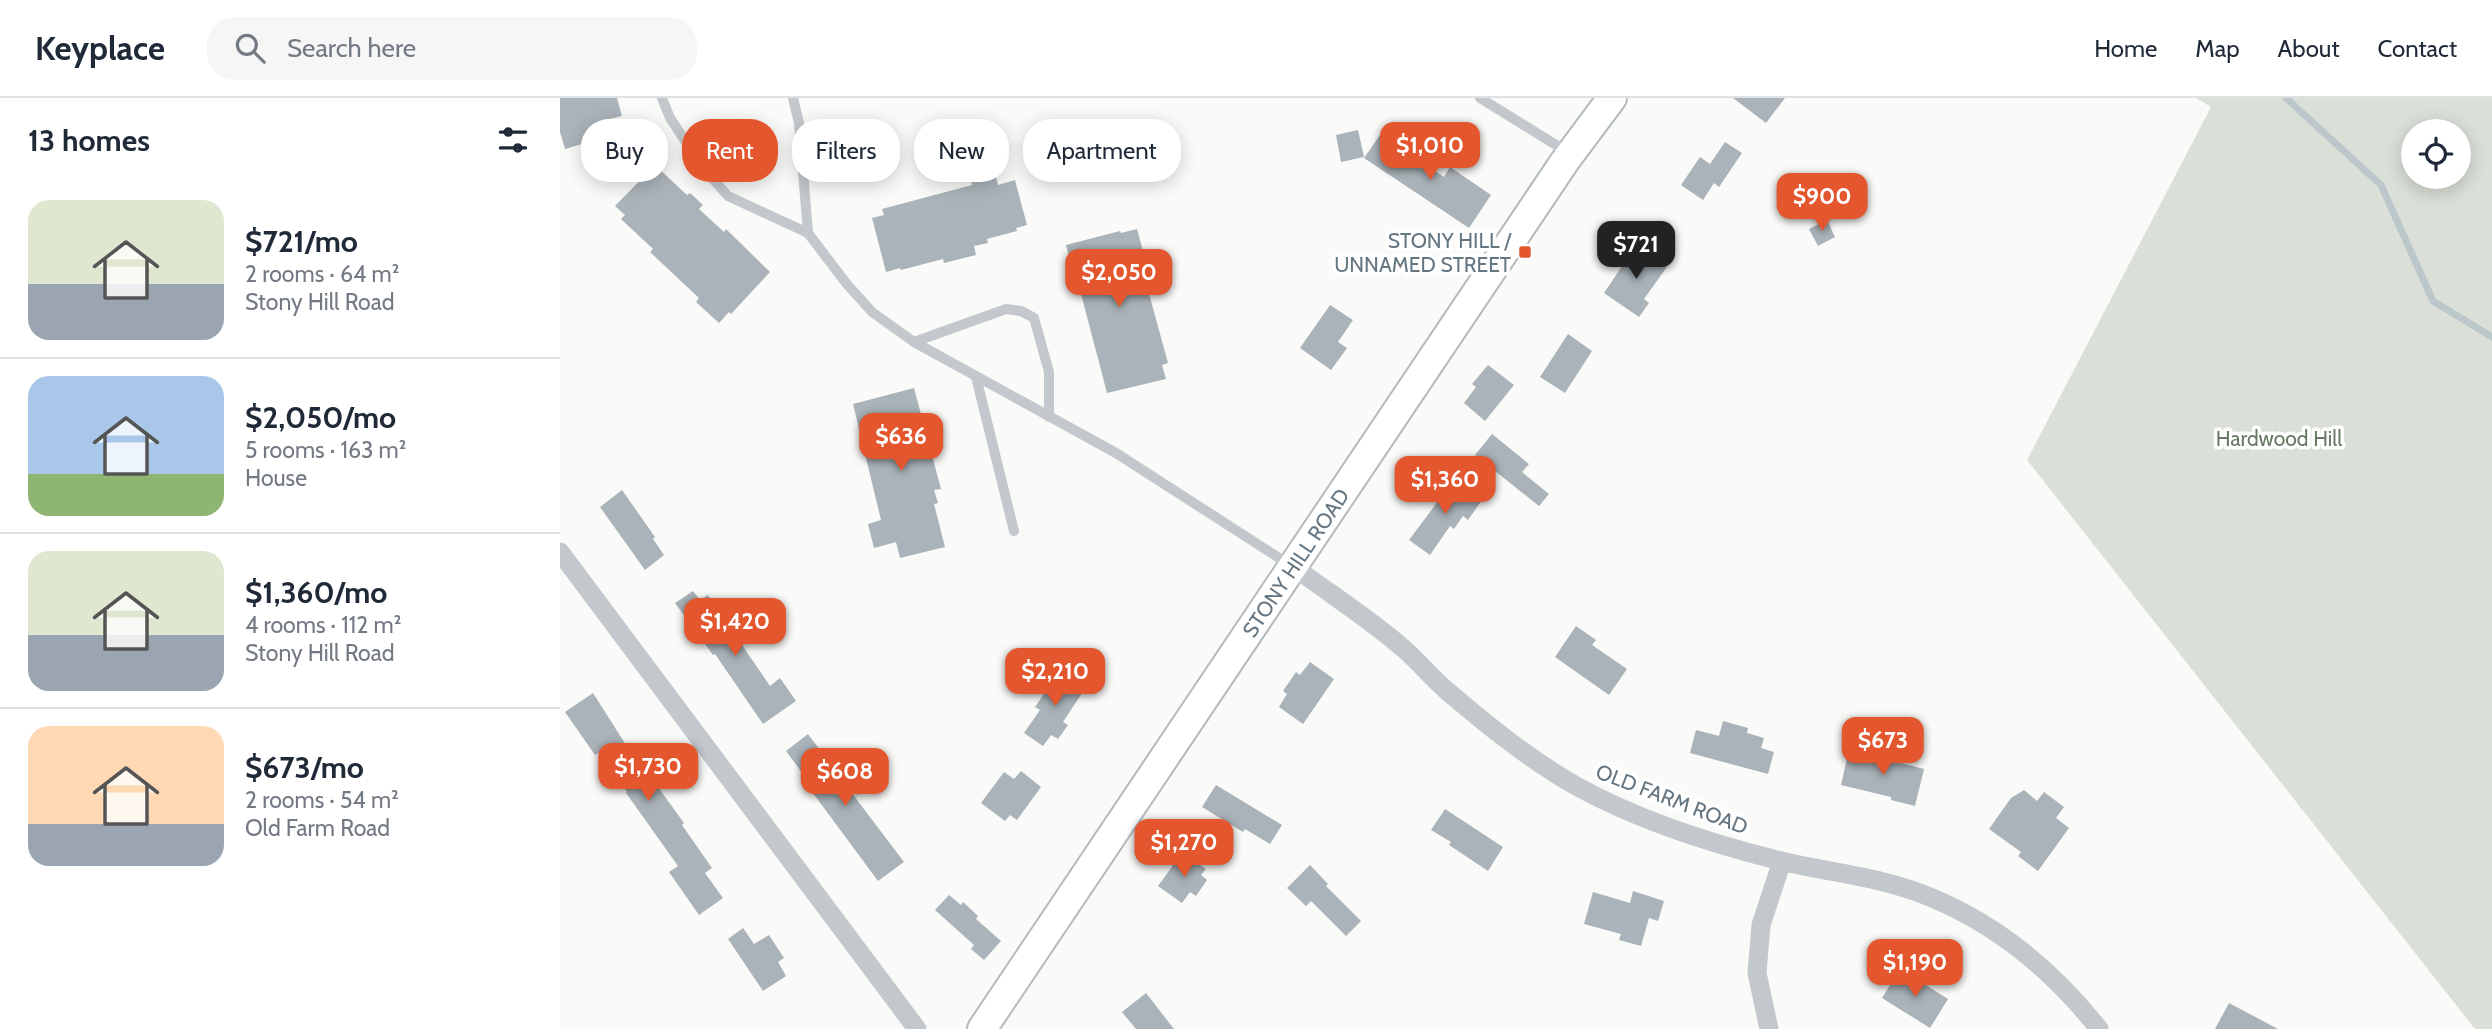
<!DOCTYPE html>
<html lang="en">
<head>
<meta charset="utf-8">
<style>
  :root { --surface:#fff; --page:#f6f6f7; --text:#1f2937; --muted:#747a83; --line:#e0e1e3; --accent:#e4572e }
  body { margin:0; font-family:Cabin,sans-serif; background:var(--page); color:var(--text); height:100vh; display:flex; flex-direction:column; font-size:26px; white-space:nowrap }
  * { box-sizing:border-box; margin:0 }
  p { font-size:23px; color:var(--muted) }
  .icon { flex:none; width:38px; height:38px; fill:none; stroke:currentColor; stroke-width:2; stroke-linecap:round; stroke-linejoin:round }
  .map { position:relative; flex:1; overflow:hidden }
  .panel { display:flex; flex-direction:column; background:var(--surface); width:560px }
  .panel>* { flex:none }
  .top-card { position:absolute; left:21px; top:21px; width:665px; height:63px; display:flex; gap:14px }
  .fabs { position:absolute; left:1841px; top:21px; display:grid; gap:14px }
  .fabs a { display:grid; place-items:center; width:70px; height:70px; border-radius:50%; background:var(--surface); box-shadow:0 4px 18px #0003; font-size:35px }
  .price { position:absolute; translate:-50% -60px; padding:0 16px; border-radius:14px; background:var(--accent); color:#fff; font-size:23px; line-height:46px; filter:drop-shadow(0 2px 4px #0008) }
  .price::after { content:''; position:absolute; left:50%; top:42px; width:21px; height:16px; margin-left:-10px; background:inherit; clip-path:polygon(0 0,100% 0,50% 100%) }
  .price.selected { background:#222; color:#fff }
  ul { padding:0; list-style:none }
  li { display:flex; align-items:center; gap:21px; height:175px; padding:0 28px }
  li+li { border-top:2px solid var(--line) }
  li span { display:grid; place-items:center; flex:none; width:196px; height:140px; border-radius:21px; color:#555 }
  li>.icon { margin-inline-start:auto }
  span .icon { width:84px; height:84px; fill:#fffc; stroke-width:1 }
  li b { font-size:30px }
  h2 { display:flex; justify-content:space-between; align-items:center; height:84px; padding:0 28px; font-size:30px }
  .tag { padding:0 24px; border-radius:28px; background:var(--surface); box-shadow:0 4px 18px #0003; font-size:24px; line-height:63px }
  .tag.selected { background:var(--accent); color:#fff }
  header { display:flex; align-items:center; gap:42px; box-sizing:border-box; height:98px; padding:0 35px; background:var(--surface); border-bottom:2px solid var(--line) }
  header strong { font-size:33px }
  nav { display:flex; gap:38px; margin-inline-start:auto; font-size:24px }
  .search { width:490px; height:63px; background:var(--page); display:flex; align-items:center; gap:18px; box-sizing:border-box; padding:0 24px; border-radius:28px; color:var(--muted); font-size:26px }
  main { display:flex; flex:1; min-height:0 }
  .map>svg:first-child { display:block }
  .green { fill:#dadfd7; fill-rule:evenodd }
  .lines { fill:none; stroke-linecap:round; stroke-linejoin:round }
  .stream { stroke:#bbc7cb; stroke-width:7 }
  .building { fill:#aab3b9 }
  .secondary-casing { stroke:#b3babf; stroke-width:32 }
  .lane { stroke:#c3c8cc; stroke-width:10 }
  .street { stroke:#c3c8cc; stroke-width:19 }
  .secondary { stroke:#fff; stroke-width:28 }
  .poi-dot { fill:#e4572e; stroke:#fff; stroke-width:2.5 }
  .labels { text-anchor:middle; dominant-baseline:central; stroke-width:7; stroke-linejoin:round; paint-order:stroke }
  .poi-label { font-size:21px; fill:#657683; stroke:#fff; text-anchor:end }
  .park-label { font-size:21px; fill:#687a64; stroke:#fff }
  .street-label { font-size:21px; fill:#657683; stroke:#fff }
</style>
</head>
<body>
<header>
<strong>Keyplace</strong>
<div class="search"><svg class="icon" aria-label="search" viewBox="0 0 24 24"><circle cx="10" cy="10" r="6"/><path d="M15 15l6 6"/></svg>Search here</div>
<nav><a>Home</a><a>Map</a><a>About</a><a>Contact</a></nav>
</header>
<main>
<section class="panel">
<h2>13 homes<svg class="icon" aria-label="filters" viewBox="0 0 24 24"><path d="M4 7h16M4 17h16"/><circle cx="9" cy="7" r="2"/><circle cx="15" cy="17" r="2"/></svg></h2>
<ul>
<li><span style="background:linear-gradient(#dfe7d0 60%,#9aa5b1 0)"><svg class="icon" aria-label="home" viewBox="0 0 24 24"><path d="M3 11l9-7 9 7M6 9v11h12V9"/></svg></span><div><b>$721/mo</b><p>2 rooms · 64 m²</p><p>Stony Hill Road</p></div></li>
<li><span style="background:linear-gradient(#a9c7e8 70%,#8fb573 0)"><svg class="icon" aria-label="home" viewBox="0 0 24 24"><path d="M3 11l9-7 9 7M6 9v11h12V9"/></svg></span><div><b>$2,050/mo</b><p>5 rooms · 163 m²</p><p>House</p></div></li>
<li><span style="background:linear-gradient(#dfe7d0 60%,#9aa5b1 0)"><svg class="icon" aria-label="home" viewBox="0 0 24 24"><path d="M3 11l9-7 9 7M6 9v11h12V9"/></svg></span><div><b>$1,360/mo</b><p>4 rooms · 112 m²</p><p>Stony Hill Road</p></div></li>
<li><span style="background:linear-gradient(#ffd9b3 70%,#9aa5b1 0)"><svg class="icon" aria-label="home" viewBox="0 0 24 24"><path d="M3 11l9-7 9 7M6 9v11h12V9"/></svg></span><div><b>$673/mo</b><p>2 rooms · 54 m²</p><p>Old Farm Road</p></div></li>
</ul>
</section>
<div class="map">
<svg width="1932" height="931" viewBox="0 0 1932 931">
  <rect width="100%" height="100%" fill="#fafaf8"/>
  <path class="green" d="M 1636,0 L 1932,0 L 1932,931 L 1915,931 L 1467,362 L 1651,9 ZM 1853,33 L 1899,33 L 1899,79 L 1853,79 Z"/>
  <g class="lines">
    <polyline class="stream" points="1726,0 1821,87 1873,203 1932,239"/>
  </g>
  <g class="building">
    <polygon points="0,0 57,0 62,18 46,22 50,38 5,51 0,34"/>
    <polygon points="1173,0 1225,0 1206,25"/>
    <polygon points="798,32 804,59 781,64 776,37"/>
    <polygon points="820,37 884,79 890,69 931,97 909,130 804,60"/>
    <polygon points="1165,44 1182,55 1159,89 1154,85 1143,102 1121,87 1140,59 1150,66"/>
    <polygon points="95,67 127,97 130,95 143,107 139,111 164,134 166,131 210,174 171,216 169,214 159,225 136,204 139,200 90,154 93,151 61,121 65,117 55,108"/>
    <polygon points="434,71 438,87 455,82 467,127 456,130 457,133 427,141 428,145 414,148 416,157 384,165 383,161 341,172 340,170 326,174 312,120 324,117 322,111 412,87 410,78"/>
    <polygon points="1267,122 1275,139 1258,148 1249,131"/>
    <polygon points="577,131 584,157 579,159 608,265 602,267 606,281 547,295 514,169 512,170 506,147 560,133 561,135"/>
    <polygon points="1075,149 1091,160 1094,156 1109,166 1084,201 1089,205 1079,219 1044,195"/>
    <polygon points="770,207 793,222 778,244 787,250 771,272 740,250"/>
    <polygon points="1008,236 1032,253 1005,295 980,279"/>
    <polygon points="928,267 954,287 925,323 904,305 916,289 912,286"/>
    <polygon points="354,290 381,391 374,392 378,405 374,406 385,449 340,460 336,444 314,450 308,426 321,422 293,306"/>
    <polygon points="932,336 969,366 962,374 989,396 979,408 915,357"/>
    <polygon points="894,382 922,402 908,422 903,418 894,431 890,428 870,457 849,442"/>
    <polygon points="62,392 95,439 93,441 104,457 85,472 40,409"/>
    <polygon points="133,493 140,502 148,497 210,588 220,580 236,603 203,626 155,556 153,557 115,505"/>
    <polygon points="1016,528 1036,542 1032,547 1067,571 1049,597 995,559"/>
    <polygon points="750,564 774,581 743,626 719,609 727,596 723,593 736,574 740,577"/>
    <polygon points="501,571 526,589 503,624 508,627 498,641 491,637 483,648 464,635 480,612 475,609"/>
    <polygon points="33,595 87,680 90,678 124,725 122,727 152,770 145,775 163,800 139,817 109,774 118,768 66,695 67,694 40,654 35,657 5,614"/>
    <polygon points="1163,623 1188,630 1187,635 1204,640 1201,650 1214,654 1208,676 1130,655 1136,632 1159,638"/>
    <polygon points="248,636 272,668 280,662 290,676 282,682 344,764 318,783 244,683 247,681 226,653"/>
    <polygon points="1303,650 1323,655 1322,660 1364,671 1355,708 1331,702 1331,699 1281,687 1288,656 1301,660"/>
    <polygon points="461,673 481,689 457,722 450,717 445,723 421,705 444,674 454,681"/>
    <polygon points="656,687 722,727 710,746 685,731 683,734 642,709"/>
    <polygon points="1464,692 1477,703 1484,694 1504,709 1496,720 1509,730 1478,773 1458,758 1461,754 1429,731 1451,700"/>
    <polygon points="885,711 943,749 928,773 889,747 891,744 871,732"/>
    <polygon points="622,755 646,771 641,777 647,782 636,798 630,794 622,805 598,788"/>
    <polygon points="750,767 768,786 766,788 801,823 786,838 751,803 746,808 727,790"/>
    <polygon points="1073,793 1104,803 1098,823 1089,820 1081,848 1059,842 1061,836 1024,826 1033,794 1070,805"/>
    <polygon points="389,797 401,807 403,804 418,818 416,821 441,843 424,862 411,851 414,847 375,812"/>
    <polygon points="183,830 194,846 209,837 224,860 218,864 226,878 203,893 168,841"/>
    <polygon points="1340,871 1388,901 1370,930 1322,900"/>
    <polygon points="586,895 614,931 576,931 562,914"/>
    <polygon points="1669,905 1718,931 1655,931"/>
  </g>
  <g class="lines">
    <defs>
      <g id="secondary">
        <path id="s1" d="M 422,931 L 1005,63 L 1052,0"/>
      </g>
    </defs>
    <use href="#secondary" class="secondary-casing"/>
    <g class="lane">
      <polyline points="102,0 110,20 144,71 168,98 248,135 286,185 312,214 354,244 556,355 730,467"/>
      <polyline points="233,0 239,25 248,135"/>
      <polyline points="920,0 1009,55"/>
      <polyline points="354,244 446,211 461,213 474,220 489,274 489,319"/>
      <polyline points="416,279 454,433"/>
    </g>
    <g class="street">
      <polyline points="0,454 357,931"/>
      <path d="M 734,469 C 770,496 810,521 844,551 C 859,564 871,579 886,592 C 927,627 970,662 1018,689 C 1080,723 1152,746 1221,763 C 1271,775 1323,779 1370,799 C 1438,827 1494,874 1539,931"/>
      <polyline points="1209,931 1197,875 1201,827 1222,763"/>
    </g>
    <use href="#secondary" class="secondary"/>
  </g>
  <rect class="poi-dot" x="958" y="147" width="14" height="14" rx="3.5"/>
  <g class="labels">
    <g class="poi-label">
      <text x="951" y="142">STONY HILL /<tspan x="951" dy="24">UNNAMED STREET</tspan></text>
    </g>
    <g class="park-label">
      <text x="1719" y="340">Hardwood Hill</text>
    </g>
    <g class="street-label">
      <text stroke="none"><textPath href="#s1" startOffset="562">STONY HILL ROAD</textPath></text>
      <text transform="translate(1112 701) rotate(21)">OLD FARM ROAD</text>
    </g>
  </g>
</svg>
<div class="fabs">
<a><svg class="icon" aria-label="locate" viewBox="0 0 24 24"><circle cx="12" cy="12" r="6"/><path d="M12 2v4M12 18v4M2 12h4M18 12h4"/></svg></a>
</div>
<b class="price" style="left:870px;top:84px">$1,010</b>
<b class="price" style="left:1262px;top:135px">$900</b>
<b class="price selected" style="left:1076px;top:183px">$721</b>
<b class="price" style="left:559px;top:211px">$2,050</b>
<b class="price" style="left:341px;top:375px">$636</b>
<b class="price" style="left:885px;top:418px">$1,360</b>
<b class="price" style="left:175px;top:560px">$1,420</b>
<b class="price" style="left:495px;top:610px">$2,210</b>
<b class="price" style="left:1323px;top:679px">$673</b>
<b class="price" style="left:88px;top:705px">$1,730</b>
<b class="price" style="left:285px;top:710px">$608</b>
<b class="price" style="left:624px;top:781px">$1,270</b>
<b class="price" style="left:1355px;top:901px">$1,190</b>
<div class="top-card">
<a class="tag">Buy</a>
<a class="tag selected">Rent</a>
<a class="tag">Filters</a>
<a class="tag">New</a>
<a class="tag">Apartment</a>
</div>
</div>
</main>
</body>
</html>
